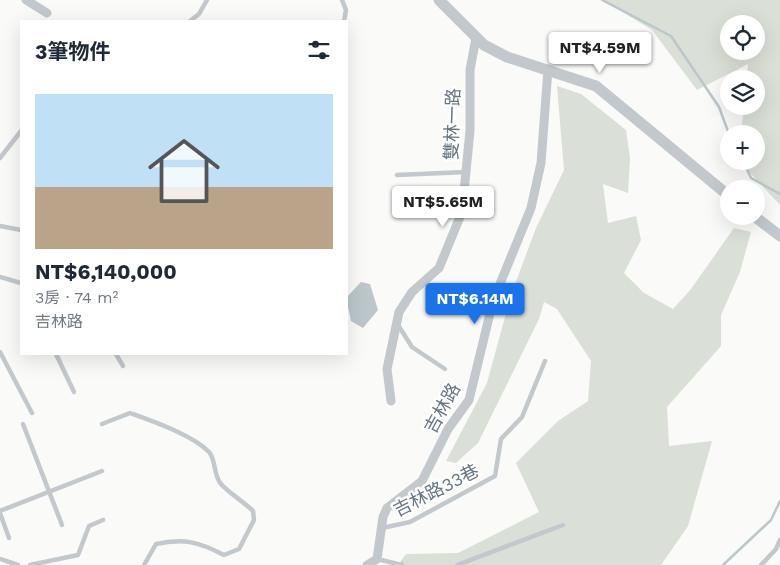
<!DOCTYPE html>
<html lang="zh-TW">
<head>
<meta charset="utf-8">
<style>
  :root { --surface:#fff; --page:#f6f6f7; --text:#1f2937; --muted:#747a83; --line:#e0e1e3; --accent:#1a73e8 }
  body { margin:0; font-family:"Work Sans","Noto Sans TC",sans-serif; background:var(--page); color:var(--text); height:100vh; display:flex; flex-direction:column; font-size:19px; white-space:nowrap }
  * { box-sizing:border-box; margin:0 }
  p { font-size:16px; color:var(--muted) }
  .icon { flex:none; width:28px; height:28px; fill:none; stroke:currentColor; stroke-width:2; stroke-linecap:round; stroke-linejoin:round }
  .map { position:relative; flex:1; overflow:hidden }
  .panel { position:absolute; left:20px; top:20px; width:328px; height:335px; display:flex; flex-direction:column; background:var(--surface); border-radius:0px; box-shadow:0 5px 20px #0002 }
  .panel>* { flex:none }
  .controls { position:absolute; left:720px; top:15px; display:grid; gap:10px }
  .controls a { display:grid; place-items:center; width:45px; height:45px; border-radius:50%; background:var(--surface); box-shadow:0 5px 20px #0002; font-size:25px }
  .price { position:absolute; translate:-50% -42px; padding:0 11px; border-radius:5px; background:#fff; color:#222; font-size:16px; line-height:32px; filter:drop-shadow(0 1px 2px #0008) }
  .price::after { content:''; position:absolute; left:50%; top:30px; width:15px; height:11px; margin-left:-8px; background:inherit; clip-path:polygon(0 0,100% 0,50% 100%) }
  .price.on { background:var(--accent); color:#fff }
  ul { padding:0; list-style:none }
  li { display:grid; align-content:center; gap:10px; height:265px; padding:0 15px }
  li+li { border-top:1px solid var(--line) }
  li span { display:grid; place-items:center; height:155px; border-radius:0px; color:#555 }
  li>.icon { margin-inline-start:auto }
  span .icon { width:90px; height:90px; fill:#fffc; stroke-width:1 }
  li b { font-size:21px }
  h2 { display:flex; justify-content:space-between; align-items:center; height:60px; padding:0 15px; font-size:21px }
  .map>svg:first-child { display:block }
  .green { fill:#dadfd7; fill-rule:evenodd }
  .water { fill:#bbc7cb }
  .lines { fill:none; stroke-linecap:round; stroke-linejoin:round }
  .stream { stroke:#bbc7cb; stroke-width:2.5 }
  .service { stroke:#c3c8cc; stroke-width:4.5 }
  .minor { stroke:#c3c8cc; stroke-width:9 }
  .tertiary { stroke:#c3c8cc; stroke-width:11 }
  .labels { text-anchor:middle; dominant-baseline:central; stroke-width:5; stroke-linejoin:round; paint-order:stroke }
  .street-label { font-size:18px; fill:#657683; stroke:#fff }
</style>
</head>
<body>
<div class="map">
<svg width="780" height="565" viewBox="0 0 780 565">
  <rect width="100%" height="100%" fill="#fafaf8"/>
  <g class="green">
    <path d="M 603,0 L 780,0 L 780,205 L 739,161 L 756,161 L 756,134 L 741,134 L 744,106 L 756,106 L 756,79 L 747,79 L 748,64 L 697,90 L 652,30 ZM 729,24 L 756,24 L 756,51 L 729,51 Z"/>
    <polygon points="557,86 581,94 626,130 630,158 628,193 603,184 608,223 636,216 641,240 624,273 644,293 673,309 691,289 734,228 751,232 740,272 721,315 721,346 667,407 669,446 712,441 688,526 661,565 398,565 406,554 458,553 539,512 516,463 558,421 588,401 591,361 557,309 544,302 539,319 478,443 456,463 446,461 487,383 511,295 536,228 564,170"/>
  </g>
  <polygon class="water" points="361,282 370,284 378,310 363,328 351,321 346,298"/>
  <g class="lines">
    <g class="stream">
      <polyline points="602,0 671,36 719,107 729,134"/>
      <polyline points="743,161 751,178 780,194"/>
      <polyline points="723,565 771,520 780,501"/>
    </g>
    <g class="service">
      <polyline points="342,0 346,10 344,21"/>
      <polyline points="190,21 199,14 207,0"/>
      <polyline points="0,158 21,131"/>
      <polyline points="397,175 466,172"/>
      <polyline points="0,226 21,230"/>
      <polyline points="0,277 21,283"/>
      <polyline points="398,325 412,347 445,369"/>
      <polyline points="0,352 32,413"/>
      <polyline points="56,354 74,392"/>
      <polyline points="116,354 123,366"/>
      <polyline points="23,424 62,525"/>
      <path d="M 102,424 L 130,413 C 152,421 193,435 209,452 C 216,459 213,475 221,484 C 230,494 243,501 253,511 L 254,520 L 239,549 L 224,555 C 199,542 184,538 156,544 L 144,565"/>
      <polyline points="0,511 102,471"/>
      <polyline points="0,513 9,538"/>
      <polyline points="382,528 410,522 495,476 501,439 522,417 545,361"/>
      <polyline points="0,559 18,565"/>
      <polyline points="377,559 402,565"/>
      <polyline points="30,565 78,555 89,526 103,520"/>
      <polyline points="457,565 563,525"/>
      <polyline points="761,565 776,549 780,540"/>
    </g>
    <g class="minor">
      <polyline points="26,0 47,13"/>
      <polyline points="391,401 387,369 399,312 412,292 439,268 462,212 470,131 470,70 476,38"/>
      <polyline points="367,565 377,559 383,517 387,508 422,481 448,429 469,400 493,301 531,208 541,163 548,69"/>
    </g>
    <g class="tertiary">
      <polyline points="439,0 484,45 507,57 596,86 729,196"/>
      <polyline points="754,216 780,236"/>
    </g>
  </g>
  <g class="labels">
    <g class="street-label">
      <text transform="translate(452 124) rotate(-88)">雙林一路</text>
      <text transform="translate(442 408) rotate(-61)">吉林路</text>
      <text transform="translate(436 490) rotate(-27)">吉林路33巷</text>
    </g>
  </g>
</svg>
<div class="controls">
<a><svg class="icon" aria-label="locate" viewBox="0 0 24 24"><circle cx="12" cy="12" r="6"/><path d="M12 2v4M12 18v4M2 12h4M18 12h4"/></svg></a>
<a><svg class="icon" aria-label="layers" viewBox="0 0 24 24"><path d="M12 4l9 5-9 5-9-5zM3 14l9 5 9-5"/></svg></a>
<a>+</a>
<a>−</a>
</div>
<b class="price" style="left:600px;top:74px">NT$4.59M</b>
<b class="price" style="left:443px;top:228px">NT$5.65M</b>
<b class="price on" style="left:475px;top:325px">NT$6.14M</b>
<section class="panel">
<h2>3筆物件<svg class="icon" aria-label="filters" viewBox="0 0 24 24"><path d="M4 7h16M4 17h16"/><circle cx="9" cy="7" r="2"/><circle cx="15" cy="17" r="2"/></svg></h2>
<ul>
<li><span style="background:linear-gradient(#bfe0f5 60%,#b9a48a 0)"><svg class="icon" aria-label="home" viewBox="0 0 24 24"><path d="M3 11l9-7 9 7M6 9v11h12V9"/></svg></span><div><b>NT$6,140,000</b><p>3房 · 74 m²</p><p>吉林路</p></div></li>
</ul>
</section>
</div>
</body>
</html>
